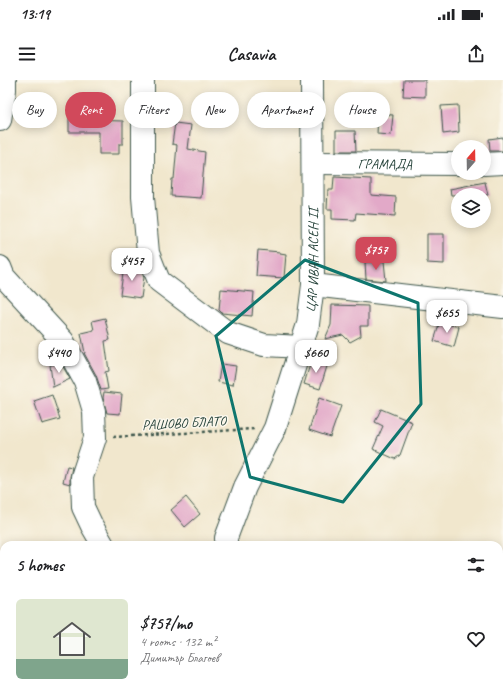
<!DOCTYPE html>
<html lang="en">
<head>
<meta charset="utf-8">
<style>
  :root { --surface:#fff; --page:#f2f2f2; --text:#202124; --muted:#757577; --accent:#d1495b }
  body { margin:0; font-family:Caveat,sans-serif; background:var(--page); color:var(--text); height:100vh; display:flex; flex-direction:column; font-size:15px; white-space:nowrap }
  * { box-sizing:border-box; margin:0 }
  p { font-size:13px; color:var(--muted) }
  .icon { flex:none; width:22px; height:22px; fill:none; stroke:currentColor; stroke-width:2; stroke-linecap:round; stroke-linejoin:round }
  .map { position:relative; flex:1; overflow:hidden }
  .details { position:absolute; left:0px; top:461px; width:503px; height:156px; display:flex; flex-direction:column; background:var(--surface); border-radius:12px 12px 0 0; box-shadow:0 2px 10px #0003 }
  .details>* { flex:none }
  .top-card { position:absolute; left:12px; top:12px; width:479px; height:36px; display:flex; gap:8px }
  .needle { width:26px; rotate:20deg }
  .controls { position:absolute; left:451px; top:60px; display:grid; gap:8px }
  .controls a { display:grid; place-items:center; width:40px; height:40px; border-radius:50%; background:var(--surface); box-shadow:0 2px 10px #0003; font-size:20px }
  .price { position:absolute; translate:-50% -34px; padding:0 9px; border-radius:8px; background:#fff; color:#222; font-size:13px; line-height:26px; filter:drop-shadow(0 1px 2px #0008) }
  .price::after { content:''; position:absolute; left:50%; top:24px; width:12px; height:9px; margin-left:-6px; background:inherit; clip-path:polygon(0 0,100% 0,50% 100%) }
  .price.on { background:var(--accent); color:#fff }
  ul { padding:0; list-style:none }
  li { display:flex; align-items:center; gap:12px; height:100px; padding:0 16px }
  li span { display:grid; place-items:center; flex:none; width:112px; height:80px; border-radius:6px; color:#555 }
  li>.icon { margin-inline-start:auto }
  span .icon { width:48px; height:48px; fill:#fffc; stroke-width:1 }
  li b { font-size:17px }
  h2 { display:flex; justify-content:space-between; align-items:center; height:48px; padding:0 16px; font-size:17px }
  .chip { padding:0 14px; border-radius:18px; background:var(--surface); box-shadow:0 2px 10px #0003; font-size:14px; line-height:36px }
  .chip.on { background:var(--accent); color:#fff }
  .status { display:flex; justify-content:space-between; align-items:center; height:28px; padding:0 20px; background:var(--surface); direction:ltr }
  .status svg { height:11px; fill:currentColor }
  header { display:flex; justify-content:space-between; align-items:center; height:52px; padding:0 16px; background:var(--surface); font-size:18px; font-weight:700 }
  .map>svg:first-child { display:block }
  .building { fill:#e2a9c8 }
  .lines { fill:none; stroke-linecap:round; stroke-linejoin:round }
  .minor-casing { stroke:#3e564b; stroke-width:24 }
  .path { stroke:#3e564b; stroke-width:2.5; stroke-dasharray:3 3; stroke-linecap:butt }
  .minor { stroke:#fff; stroke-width:22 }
  .marked { fill:none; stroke:#0f766e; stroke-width:3; stroke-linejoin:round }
  .labels { text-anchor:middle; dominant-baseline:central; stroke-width:3; stroke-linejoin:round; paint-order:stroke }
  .street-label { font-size:14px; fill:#1f3d34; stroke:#fbf7ec }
</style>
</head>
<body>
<div class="status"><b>13:19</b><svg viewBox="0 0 49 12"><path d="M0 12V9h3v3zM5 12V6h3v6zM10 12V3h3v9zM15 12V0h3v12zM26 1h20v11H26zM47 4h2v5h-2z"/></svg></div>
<header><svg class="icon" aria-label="menu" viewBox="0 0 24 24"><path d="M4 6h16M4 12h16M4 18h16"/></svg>Casavia<svg class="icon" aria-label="share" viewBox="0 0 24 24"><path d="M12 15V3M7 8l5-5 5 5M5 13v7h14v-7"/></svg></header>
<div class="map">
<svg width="503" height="617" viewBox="0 0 503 617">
  <rect width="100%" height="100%" fill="#fbf7ec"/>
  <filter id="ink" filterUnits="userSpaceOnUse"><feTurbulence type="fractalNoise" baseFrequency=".025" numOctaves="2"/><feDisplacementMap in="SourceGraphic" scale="8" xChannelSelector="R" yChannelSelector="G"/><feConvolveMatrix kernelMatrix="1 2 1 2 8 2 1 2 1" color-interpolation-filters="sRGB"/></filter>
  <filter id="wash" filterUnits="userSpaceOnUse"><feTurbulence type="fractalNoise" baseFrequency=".012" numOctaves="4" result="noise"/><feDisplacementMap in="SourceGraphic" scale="16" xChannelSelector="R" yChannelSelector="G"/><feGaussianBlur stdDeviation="0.9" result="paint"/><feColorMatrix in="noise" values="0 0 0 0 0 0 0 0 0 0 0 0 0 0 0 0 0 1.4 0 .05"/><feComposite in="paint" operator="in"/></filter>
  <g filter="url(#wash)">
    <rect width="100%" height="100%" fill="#f1e7cd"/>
    <g id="blocks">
      <g class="building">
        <polygon points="404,0 425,0 425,17 403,16"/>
        <polygon points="458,25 459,52 443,54 441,26"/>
        <polygon points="378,34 393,35 391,55 377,54"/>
        <polygon points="69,37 86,37 86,40 123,41 123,64 119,64 119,74 99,74 99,52 69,52"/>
        <polygon points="175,43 191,45 188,69 205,72 201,118 171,116 172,99 174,99 177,65 172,64"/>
        <polygon points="336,51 355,51 356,71 336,71"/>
        <polygon points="503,57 503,71 490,71 489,59"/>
        <polygon points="334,97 371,99 371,115 396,117 395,136 356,133 355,140 332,139 332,129 327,129 328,110 333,110"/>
        <polygon points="485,102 488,115 451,115 450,109"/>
        <polygon points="427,154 444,154 444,184 427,183"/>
        <polygon points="258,170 280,172 280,173 286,174 284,198 256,196"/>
        <polygon points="384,181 386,201 366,199 365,182"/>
        <polygon points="124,186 141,188 144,197 141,218 120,215"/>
        <polygon points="221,209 254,212 252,236 222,233 219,230"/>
        <polygon points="332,225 368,226 368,246 360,246 361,256 350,262 343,255 325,259 331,245"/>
        <polygon points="105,238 110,260 105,261 109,291 105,292 108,309 101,310 96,295 84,273 85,273 81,253 94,250 92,241"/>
        <polygon points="440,242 459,247 454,267 434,261"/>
        <polygon points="312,278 328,283 320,309 304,304"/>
        <polygon points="61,283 70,299 53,307 50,285"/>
        <polygon points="221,284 236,286 233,305 218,302"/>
        <polygon points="104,312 122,314 120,334 107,333 103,318"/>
        <polygon points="52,315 60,339 42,344 34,321"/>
        <polygon points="319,318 341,326 330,357 309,350"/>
        <polygon points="381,329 412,342 400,375 395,379 373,369 383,346 375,342"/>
        <polygon points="67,386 72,387 70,397 70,404 63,402"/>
        <polygon points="186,417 200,434 185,447 171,430"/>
      </g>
    </g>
  </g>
  <g filter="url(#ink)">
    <use href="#blocks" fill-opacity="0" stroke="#3e564b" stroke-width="1"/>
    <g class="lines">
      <defs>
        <g id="minor">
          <polyline points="143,0 143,117 148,173 159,201 228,253 264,265 301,267"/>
          <polyline points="0,40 5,10 5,0"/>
          <path id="s1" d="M 313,83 L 458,84"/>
          <polyline points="484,84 503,83"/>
          <polyline points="0,187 4,197 63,261 85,301 94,331 95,358 82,397 83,427 92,446 103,465"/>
          <polyline points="313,205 503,227"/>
          <path id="s2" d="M 226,465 L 226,458 L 245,407 L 275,348 L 308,244 L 313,205 L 312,0"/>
          <polyline points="499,487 503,484"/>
          <polyline points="197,613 200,617"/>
          <polyline points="230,613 230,617"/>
        </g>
      </defs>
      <use href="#minor" class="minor-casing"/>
      <g class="path">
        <polyline points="113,357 254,349"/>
        <polyline points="122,613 126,617"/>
      </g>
      <use href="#minor" class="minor"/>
    </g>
  </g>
  <path class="marked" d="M 305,180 L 418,223 L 421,324 L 343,422 L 250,397 L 216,256 Z"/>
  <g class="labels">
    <g class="street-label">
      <text stroke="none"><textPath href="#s1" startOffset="72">ГРАМАДА</textPath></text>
      <text stroke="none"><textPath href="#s2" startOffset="301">ЦАР ИВАН АСЕН II</textPath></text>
      <text transform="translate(184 343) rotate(-3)">РАШОВО БЛАТО</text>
    </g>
  </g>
</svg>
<div class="controls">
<a><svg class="needle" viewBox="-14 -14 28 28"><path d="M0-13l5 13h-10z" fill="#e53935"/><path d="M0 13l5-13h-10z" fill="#757577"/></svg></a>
<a><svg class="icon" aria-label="layers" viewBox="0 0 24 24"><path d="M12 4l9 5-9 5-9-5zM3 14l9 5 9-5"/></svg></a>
</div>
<b class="price on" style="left:376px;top:191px">$757</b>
<b class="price" style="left:132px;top:202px">$457</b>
<b class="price" style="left:447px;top:254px">$655</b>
<b class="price" style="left:59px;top:294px">$440</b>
<b class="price" style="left:316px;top:294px">$660</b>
<div class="top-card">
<a class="chip">Buy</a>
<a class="chip on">Rent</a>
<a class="chip">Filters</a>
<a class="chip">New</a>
<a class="chip">Apartment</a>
<a class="chip">House</a>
</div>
<section class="details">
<h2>5 homes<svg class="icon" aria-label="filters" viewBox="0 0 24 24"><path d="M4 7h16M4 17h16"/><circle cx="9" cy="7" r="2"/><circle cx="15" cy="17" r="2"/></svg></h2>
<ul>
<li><span style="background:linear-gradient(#dfe7d0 75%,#7fa58c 0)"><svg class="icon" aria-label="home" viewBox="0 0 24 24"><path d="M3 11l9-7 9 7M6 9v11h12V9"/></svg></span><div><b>$757/mo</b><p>4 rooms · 132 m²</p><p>Димитър Благоев</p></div><svg class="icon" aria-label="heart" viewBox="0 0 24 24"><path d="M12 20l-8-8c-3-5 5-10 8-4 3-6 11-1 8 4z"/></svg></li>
</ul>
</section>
</div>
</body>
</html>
